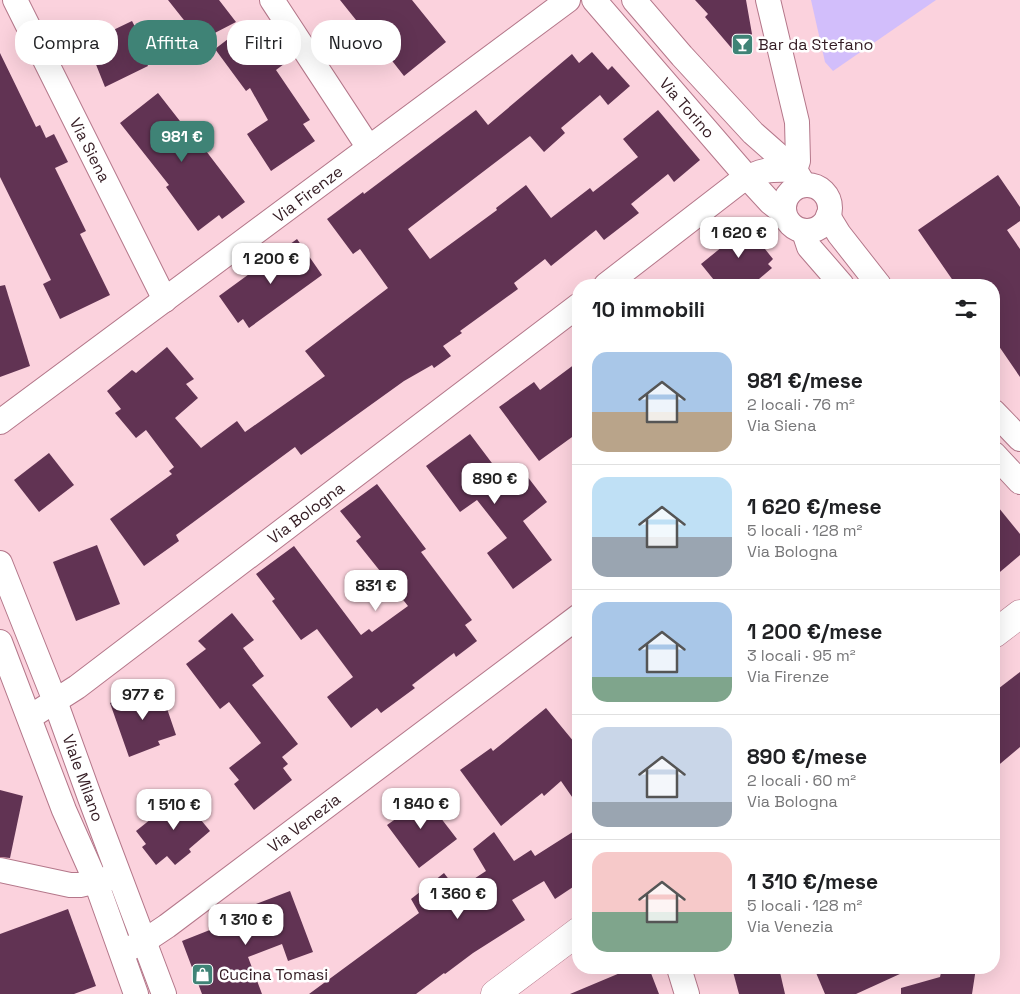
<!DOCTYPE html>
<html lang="it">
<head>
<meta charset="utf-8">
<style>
  :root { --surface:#fff; --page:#f6f6f6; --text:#202124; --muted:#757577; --line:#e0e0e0; --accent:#3f8376 }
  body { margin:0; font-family:"Space Grotesk",sans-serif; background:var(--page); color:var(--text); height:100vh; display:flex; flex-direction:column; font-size:19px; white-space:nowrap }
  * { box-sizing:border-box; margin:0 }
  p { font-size:16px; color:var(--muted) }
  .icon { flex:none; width:28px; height:28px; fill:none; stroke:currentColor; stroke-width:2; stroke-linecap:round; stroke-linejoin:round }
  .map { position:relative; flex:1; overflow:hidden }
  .drawer { position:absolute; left:572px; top:279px; width:428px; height:695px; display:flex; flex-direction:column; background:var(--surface); border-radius:20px; box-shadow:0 5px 20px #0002 }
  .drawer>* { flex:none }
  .hud { position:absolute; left:15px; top:20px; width:475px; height:45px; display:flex; gap:10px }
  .price { position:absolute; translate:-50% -42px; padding:0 11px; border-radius:10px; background:#fff; color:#222; font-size:16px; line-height:32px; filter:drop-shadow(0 1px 2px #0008) }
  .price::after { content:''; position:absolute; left:50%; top:30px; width:15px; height:11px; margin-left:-8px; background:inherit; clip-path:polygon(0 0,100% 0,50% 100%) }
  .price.active { background:var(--accent); color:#fff }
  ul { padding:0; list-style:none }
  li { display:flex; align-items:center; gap:15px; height:125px; padding:0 20px }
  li+li { border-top:1px solid var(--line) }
  li span { display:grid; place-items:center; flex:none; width:140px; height:100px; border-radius:15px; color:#555 }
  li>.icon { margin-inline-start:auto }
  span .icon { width:60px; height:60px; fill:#fffc; stroke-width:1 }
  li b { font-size:21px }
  h2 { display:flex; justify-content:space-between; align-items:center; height:60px; padding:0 20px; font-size:21px }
  .tag { padding:0 18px; border-radius:20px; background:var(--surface); box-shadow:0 5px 20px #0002; font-size:18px; line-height:45px }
  .tag.active { background:var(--accent); color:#fff }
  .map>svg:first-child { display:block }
  .green { fill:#d2befb }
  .building { fill:#613353 }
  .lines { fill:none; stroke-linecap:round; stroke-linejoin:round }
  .lane-casing { stroke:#b4778a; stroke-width:13 }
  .street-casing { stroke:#b4778a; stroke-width:26 }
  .secondary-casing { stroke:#b4778a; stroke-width:29 }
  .lane { stroke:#fff; stroke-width:11 }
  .street { stroke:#fff; stroke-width:24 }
  .secondary { stroke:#fff; stroke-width:28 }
  .labels { text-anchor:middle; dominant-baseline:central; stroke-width:5; stroke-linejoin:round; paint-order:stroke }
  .poi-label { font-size:16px; fill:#341c23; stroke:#fff; text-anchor:start }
  .street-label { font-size:16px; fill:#341c23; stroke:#fff }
</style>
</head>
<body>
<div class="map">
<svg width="1020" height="994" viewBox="0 0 1020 994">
  <rect width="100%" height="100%" fill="#fbd2dd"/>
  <polygon class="green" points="811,0 936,0 833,71 825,62"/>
  <g class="building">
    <polygon points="168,0 219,0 236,22 207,37 202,29 195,34"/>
    <polygon points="340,0 412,0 446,42 404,76 382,48 380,50"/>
    <polygon points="695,0 746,0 752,34 734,51 705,17 708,14"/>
    <polygon points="132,21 147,50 142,52 148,66 105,87 95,62 91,64 82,45"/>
    <polygon points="258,28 284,64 276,70 310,120 303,124 315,141 271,171 247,134 268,120 250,88 246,91 215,49 241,29 246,37"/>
    <polygon points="592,52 608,70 612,66 630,86 608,105 600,95 561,128 565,133 544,152 530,136 408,229 430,259 497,210 496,208 526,185 551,218 590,188 593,192 638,157 623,139 658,110 700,160 674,182 668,174 631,204 639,213 604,240 596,230 551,266 545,259 514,283 518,289 460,331 462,333 443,346 451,356 434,368 432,365 404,381 301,455 295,447 176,535 179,541 144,566 110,519 172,474 169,471 174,467 146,430 136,438 115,413 121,409 107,391 132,370 136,373 167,347 194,379 186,384 198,398 175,418 201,448 237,421 245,432 325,376 305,351 388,288 360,249 353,254 327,219 363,192 364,194 476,110 488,125 572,54 579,63"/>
    <polygon points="0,53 36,127 40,125 46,138 54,134 68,162 55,168 86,231 80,234 110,295 60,319 43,284 51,280 0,177"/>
    <polygon points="158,93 201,148 203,147 245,202 222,219 219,215 198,231 166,187 169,185 120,123"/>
    <polygon points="998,175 1020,207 1020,221 1007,230 1020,249 1020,377 994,339 994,285 956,285 918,230"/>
    <polygon points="740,218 773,259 768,264 772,268 752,285 718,285 701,264 733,238 726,230"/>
    <polygon points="297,239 322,275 249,328 243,319 238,323 219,296"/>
    <polygon points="5,285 30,366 0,377 0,286"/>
    <polygon points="579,361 579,432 539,461 499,407 534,382 540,390"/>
    <polygon points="470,434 504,479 520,467 547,502 523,521 552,560 513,589 487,553 507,538 477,500 460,512 426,466"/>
    <polygon points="49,453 74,485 39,512 14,480"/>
    <polygon points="377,484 426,549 421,552 472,620 465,625 477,641 456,657 454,653 412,685 415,688 381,713 377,708 351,728 327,697 353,677 317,629 301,640 272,601 275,599 256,574 294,546 361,635 369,629 372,632 408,606 356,541 361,537 340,511"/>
    <polygon points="994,502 1020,534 1020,555 994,577"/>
    <polygon points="97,545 120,604 76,621 53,562"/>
    <polygon points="232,613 254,640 243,648 264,676 252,685 298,744 282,757 288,764 283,768 292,780 254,810 234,784 239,780 229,768 261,743 229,702 220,709 186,664 206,649 198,641"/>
    <polygon points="1020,672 1020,747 994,769 994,692"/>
    <polygon points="160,688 176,735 158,741 160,745 129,757 110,703 136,692 138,696"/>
    <polygon points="546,708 579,748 579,807 561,781 544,796 542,793 501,826 460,770 491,748 493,751"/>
    <polygon points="0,790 23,796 10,858 0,857"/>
    <polygon points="186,791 206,816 201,820 210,831 189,849 191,852 175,865 167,856 156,865 142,847 146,844 136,831"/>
    <polygon points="420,791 457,839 419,868 387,825 397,818 395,814 405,807 402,804"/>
    <polygon points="579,828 579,883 555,899 544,881 512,900 525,920 473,953 445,974 444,973 416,994 309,994 419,913 411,899 444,873 457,890 486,871 473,849 494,832 514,861 531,850 535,856"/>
    <polygon points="290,891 313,952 288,961 282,944 248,957 262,994 202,994 182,941 230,922 227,915"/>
    <polygon points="68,909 96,986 74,994 0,994 0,934"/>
    <polygon points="618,968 649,968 659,994 570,994 620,973"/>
    <polygon points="732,968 779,968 785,994 739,994"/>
    <polygon points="814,968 913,968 856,994 825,994"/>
    <polygon points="942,968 976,968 972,994 901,994 901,988 940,977"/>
  </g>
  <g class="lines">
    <defs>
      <polyline id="lane" points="790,192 795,172"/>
      <g id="street">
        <polyline points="15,0 165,300"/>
        <polyline points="272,0 369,148"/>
        <polyline points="594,0 747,177 770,202 784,213"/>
        <polyline points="634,0 682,56 753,133 795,170 804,185"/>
        <polyline points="768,0 797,122 798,161 795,170"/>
        <circle cx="807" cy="208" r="23"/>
        <polyline points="828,216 839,234 879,285"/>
        <polyline points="804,232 809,247 842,285"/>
        <path d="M 606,285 L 738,183 C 761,169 769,169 795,170"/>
        <polyline points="994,412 1020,439"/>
        <polyline points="0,422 568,0"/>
        <polyline points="994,454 1020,482"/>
        <polyline points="0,563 55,701 90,798 164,994"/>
        <polyline points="0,642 64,810 96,882 136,994"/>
        <polyline points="30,717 77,687 579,305"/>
        <polyline points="0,870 70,885 80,885 110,878"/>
        <polyline points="122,952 143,942 167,926 579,616"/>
        <polyline points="679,968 687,994"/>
      </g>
      <g id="secondary">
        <polyline points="994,634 1020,614"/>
        <polyline points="495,994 579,931"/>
      </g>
    </defs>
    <use href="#lane" class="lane-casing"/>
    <use href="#street" class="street-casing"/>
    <use href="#secondary" class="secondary-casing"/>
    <use href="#lane" class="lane"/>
    <use href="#street" class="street"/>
    <use href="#secondary" class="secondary"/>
  </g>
  <defs>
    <symbol id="bar-square" viewBox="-11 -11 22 22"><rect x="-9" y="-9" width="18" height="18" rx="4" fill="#3f8376" stroke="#fff"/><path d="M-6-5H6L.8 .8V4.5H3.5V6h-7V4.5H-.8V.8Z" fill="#fff"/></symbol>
    <symbol id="shop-square" viewBox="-11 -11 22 22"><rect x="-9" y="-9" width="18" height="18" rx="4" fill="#3f8376" stroke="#fff"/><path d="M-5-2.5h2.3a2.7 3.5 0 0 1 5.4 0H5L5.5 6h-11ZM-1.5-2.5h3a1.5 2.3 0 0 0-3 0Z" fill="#fff"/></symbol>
  </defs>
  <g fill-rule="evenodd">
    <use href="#bar-square" x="730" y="32" width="25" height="25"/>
    <use href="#shop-square" x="190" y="962" width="25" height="25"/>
  </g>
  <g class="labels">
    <g class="poi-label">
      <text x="758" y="44">Bar da Stefano</text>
      <text x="219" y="974">Cucina Tomasi</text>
    </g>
    <g class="street-label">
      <text transform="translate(687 108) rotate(49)">Via Torino</text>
      <text transform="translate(90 150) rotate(63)">Via Siena</text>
      <text transform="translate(308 194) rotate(-37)">Via Firenze</text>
      <text transform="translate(306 513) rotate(-37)">Via Bologna</text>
      <text transform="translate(83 778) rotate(70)">Viale Milano</text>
      <text transform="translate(304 823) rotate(-37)">Via Venezia</text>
    </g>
  </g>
</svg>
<b class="price active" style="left:182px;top:163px">981 €</b>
<b class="price" style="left:739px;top:259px">1 620 €</b>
<b class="price" style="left:271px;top:285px">1 200 €</b>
<b class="price" style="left:495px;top:505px">890 €</b>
<b class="price" style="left:376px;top:612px">831 €</b>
<b class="price" style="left:143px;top:721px">977 €</b>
<b class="price" style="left:421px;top:830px">1 840 €</b>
<b class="price" style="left:174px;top:831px">1 510 €</b>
<b class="price" style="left:458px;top:920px">1 360 €</b>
<b class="price" style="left:246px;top:946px">1 310 €</b>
<div class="hud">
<a class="tag">Compra</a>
<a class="tag active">Affitta</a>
<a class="tag">Filtri</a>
<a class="tag">Nuovo</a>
</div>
<section class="drawer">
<h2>10 immobili<svg class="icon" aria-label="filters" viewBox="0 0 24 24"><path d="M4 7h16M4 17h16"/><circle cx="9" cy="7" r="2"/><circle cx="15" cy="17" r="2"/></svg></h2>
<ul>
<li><span style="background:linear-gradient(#a9c7e8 60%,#b9a48a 0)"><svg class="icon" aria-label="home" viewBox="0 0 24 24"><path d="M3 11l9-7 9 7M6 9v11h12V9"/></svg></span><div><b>981 €/mese</b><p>2 locali · 76 m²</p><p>Via Siena</p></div></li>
<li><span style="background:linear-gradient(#bfe0f5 60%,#9aa5b1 0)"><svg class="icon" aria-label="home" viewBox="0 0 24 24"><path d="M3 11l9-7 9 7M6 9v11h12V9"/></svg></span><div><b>1 620 €/mese</b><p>5 locali · 128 m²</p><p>Via Bologna</p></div></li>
<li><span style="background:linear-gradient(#a9c7e8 75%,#7fa58c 0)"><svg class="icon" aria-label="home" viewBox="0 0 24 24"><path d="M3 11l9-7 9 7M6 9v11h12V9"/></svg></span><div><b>1 200 €/mese</b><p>3 locali · 95 m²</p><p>Via Firenze</p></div></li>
<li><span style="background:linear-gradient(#c9d6e8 75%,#9aa5b1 0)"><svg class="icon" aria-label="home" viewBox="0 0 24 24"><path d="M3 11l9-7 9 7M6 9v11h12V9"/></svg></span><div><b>890 €/mese</b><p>2 locali · 60 m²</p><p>Via Bologna</p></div></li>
<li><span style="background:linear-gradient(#f6c9c9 60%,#7fa58c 0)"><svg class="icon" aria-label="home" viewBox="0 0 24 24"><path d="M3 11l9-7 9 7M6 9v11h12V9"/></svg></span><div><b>1 310 €/mese</b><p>5 locali · 128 m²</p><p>Via Venezia</p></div></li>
</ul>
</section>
</div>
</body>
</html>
